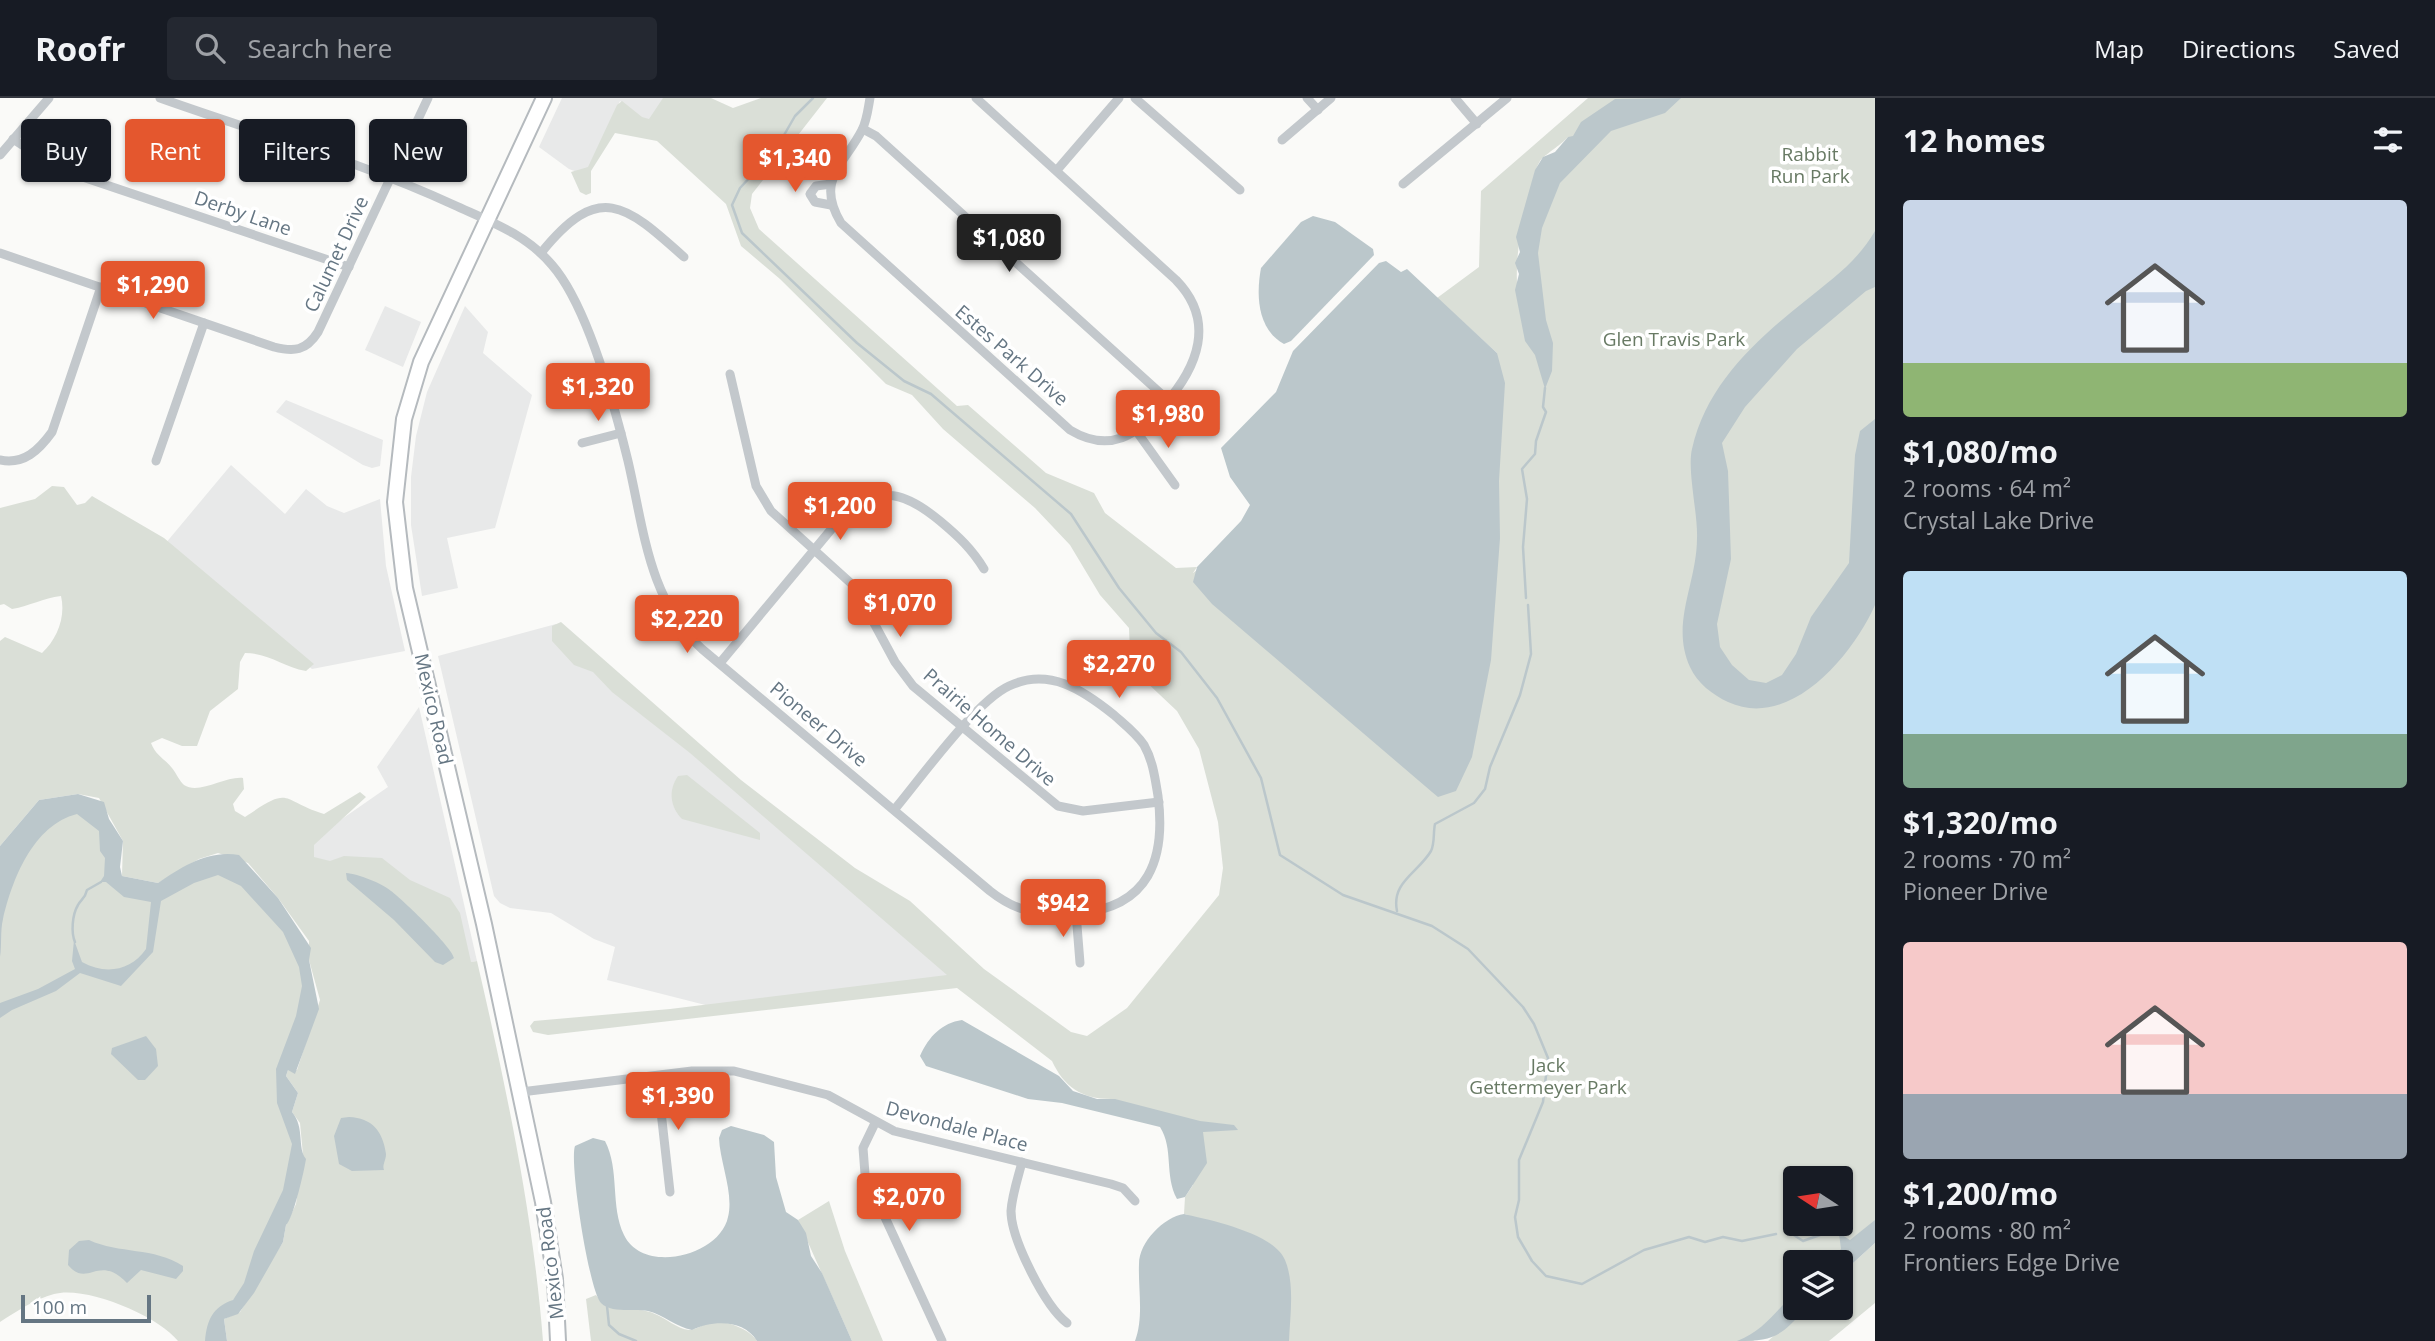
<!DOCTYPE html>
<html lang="en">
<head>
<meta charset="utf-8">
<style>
  :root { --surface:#171b24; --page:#242831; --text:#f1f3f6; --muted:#9ea1a6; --line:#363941; --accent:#e4572e }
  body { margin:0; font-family:"Open Sans",sans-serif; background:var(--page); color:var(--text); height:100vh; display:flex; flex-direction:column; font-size:26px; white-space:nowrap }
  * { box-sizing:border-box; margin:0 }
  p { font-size:23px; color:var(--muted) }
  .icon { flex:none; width:38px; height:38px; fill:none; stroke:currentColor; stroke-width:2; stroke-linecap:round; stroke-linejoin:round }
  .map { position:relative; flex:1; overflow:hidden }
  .sheet { display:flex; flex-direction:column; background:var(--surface); width:560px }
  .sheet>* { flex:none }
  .banner { position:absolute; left:21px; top:21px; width:665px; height:63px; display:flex; gap:14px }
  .needle { width:46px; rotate:282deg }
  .buttons { position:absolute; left:1783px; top:1068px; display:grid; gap:14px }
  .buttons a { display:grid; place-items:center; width:70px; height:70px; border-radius:7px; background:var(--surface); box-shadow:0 2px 5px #0004; font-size:35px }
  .scale { position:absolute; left:21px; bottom:18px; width:130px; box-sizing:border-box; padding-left:7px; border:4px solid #657683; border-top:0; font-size:19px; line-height:24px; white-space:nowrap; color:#657683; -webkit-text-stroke:5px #fff; paint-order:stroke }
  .price { position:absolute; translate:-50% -60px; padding:0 16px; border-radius:7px; background:var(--accent); color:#fff; font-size:23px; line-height:46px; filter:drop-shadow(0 2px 4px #0008) }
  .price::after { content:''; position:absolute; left:50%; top:42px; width:21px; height:16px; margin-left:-10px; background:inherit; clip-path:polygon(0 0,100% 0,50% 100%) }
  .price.selected { background:#222; color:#fff }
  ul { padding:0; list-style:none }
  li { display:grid; align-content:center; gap:14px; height:371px; padding:0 28px }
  li span { display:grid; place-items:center; height:217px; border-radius:7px; color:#555 }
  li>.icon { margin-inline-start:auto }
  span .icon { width:126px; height:126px; fill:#fffc; stroke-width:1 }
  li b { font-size:30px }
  h2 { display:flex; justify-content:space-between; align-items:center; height:84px; padding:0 28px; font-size:30px }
  .chip { padding:0 24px; border-radius:7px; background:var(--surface); box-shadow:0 2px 5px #0004; font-size:24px; line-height:63px }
  .chip.selected { background:var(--accent); color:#fff }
  header { display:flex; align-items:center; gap:42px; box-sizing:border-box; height:98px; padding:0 35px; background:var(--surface); border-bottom:2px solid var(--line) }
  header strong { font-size:33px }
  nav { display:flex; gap:38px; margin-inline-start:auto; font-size:24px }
  .search { width:490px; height:63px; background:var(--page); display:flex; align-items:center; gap:18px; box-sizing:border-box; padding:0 24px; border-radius:7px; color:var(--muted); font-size:26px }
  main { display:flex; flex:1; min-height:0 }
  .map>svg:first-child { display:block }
  .built { fill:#e8e9e9 }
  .green { fill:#dadfd7; fill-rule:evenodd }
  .water { fill:#bbc7cb }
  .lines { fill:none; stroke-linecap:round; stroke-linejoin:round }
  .stream { stroke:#bbc7cb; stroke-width:2.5 }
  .primary-casing { stroke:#b5babe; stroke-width:18 }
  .street { stroke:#c3c8cc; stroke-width:9 }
  .primary { stroke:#fff; stroke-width:14 }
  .labels { text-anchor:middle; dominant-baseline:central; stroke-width:7; stroke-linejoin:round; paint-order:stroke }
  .park-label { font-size:19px; fill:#687a64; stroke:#fff }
  .street-label { font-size:19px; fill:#657683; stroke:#fff }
</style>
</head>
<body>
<header>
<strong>Roofr</strong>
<div class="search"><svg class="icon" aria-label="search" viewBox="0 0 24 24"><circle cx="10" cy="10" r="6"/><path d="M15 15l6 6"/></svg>Search here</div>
<nav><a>Map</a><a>Directions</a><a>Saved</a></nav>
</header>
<main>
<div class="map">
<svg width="1875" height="1243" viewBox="0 0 1875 1243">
  <rect width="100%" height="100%" fill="#fafaf8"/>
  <g class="built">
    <polygon points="562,0 667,0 653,32 620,3 585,77 569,71 539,49"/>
    <polygon points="385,208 421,224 403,269 365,252"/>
    <polygon points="465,208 488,234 483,255 532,297 495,430 447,440 458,490 422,498 411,427 411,379 416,338 427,294"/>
    <polygon points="286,302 383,342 380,368 372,370 363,367 276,314"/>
    <polygon points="231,367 285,416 306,391 327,408 344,415 380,401 386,468 405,553 312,571 165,446"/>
    <polygon points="556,526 972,882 729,913 607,882 615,849 594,841 551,815 510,810 500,805 494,798 438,558"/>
    <polygon points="419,609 477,863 471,864 284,773 316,739 388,689 377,669"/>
  </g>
  <g class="green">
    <path d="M 663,0 L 711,0 L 733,10 L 761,0 L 827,0 L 752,96 L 750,110 L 759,131 L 957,308 L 968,307 L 1046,375 L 1094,395 L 1105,415 L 1176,470 L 1197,469 L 1193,475 L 1497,255 L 1437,200 L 1479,169 L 1481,93 L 1588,0 L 1875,0 L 1875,1137 L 1841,1164 L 1796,1164 L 1795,1209 L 1753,1243 L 1280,1243 L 1188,1117 L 1184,1116 L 1185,1099 L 1193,1087 L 1195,1030 L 1111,1001 C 1082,1001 1064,989 1052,963 L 957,890 L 548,937 L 533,934 L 530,928 L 534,923 L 670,911 L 947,877 L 690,655 L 612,594 L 593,574 L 574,567 L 552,543 L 552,528 L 561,524 L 741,682 L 855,770 L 910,803 L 984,871 L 1071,934 L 1087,938 L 1127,910 L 1219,797 L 1223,770 L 1218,724 L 1199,651 L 1177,613 L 1142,580 L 1130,554 L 1129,530 L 1100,497 L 1070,447 L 1035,410 L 943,331 L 912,297 L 886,286 L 780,181 L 741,148 L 726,106 L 657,43 L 615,35 L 591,73 L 591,95 L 586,97 L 580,94 L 571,74 L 588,69 L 617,7 L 622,3 L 642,19 L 649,21 ZM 1568,39 L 1531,143 L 1523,226 C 1511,182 1518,137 1530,94 C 1533,83 1534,73 1540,63 C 1544,57 1561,47 1568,39 ZM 1796,1080 L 1841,1080 L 1841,1125 L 1796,1125 Z"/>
    <path d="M 52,388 L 64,389 L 77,407 L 85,405 L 92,398 L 164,440 L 314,566 L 306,573 C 283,569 270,555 245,555 L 240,564 L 238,591 L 210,613 L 197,648 L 182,648 L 162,640 L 151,645 C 156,658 164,660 172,670 C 176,675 180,684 184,687 C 199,697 225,678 243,680 L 244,691 L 233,706 L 235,713 L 245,719 C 293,686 280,703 324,716 L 360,694 L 366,699 L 314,747 L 314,759 L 330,763 L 344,758 L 382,760 L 410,782 L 450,800 L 460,815 L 471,864 L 477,863 C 506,988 533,1115 543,1243 L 227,1243 L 224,1221 L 240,1214 L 283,1144 L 286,1127 L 296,1106 L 303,1057 L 300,1025 L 292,1014 L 298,995 L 286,978 L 288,972 L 297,972 L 320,902 L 309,862 L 309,843 L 278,800 L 248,765 L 218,755 L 199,761 L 158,785 L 122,778 L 123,743 L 99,700 L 78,696 L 39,702 L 0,748 L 0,543 L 5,539 L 42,555 C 57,541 66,519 61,498 C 43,500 30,508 12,511 L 4,506 L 0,507 L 0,410 L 35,401 Z"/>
    <path d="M 687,677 L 760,735 L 760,742 L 682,721 C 670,709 668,692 678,678 Z"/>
    <path d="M 93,713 L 113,771 L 135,794 L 216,767 L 272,804 L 309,884 L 283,969 L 296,1073 L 254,1182 L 225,1210 L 214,1243 L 178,1243 C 159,1218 85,1187 54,1196 C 35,1201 17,1213 0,1224 L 0,791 L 46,717 Z"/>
    <polygon points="829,1103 845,1153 883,1243 852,1243 798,1122"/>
    <polygon points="1875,1145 1875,1205 1829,1243 1768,1243 1807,1209 1841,1209 1841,1176"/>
    <path d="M 596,1197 C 611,1218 634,1206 655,1216 C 665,1220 678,1231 689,1232 C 696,1232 703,1226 709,1225 C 724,1221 750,1231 757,1243 L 591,1243 L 586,1201 Z"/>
  </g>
  <g class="water">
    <polygon points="1681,0 1665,15 1611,33 1560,85 1542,130 1538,155 1546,222 1553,245 1552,273 1545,291 1535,257 1525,243 1515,192 1519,176 1515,165 1520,154 1516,139 1535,72 1543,59 1555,54 1568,39 1573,38 1581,24 1615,1"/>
    <path d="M 1313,118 L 1335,124 L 1373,151 L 1374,157 L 1291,243 L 1284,246 C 1257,231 1256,197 1261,170 L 1301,124 Z"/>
    <path d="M 1875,133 L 1875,189 L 1866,193 L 1797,251 L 1745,309 L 1722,345 L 1728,373 L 1731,461 L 1717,526 L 1720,549 L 1732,567 L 1749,582 L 1766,585 L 1782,577 L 1796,556 L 1811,519 L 1849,465 L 1855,357 L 1860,333 L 1875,321 L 1875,507 C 1853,557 1790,633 1728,604 C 1713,597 1697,585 1690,569 C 1670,525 1697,486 1697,440 C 1698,416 1687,372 1692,351 C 1707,286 1755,243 1805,203 C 1832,181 1857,164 1875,133 Z"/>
    <polygon points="1386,163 1401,174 1407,171 1497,255 1505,285 1499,383 1500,440 1491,562 1472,659 1456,693 1438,699 1432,694 1212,506 1193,484 1197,469 1241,423 1250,407 1230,379 1221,350 1276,294 1293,253 1379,165"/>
    <path d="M 78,696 L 104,704 L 109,721 L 123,743 L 120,769 L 122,778 L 158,785 C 183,768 208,752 239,757 L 278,800 L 311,850 L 309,862 L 319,911 L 295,976 L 288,972 L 286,978 L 298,995 L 292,1014 C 305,1029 297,1050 306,1061 C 304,1074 293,1121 286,1127 L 283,1144 L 254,1195 L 238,1216 L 224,1221 L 227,1243 L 205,1243 C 207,1221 213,1209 233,1202 L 244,1185 L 254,1153 L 283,1092 L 292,1046 L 277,1005 L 276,971 L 296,918 L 302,888 L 299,869 L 283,834 L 241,788 L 218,777 L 194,785 L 161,803 L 153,854 L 121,888 L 80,875 L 56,893 L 12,912 L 0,920 L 0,905 L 38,891 L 75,871 L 72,863 L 74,842 L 82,864 C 105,877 131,873 146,851 L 151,804 L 124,799 L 106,784 L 100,784 L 104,778 L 105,760 L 100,753 L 99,733 L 77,716 C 33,727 12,782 3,821 C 0,834 2,847 0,859 L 0,748 L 39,702 Z"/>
    <path d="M 346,775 C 358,776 382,785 391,793 C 402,801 453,850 454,860 L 443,867 L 435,864 L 394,822 L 347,782 Z"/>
    <path d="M 962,922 L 1059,978 L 1073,993 L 1097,1001 L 1115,1001 L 1200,1023 L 1234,1027 L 1238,1032 L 1203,1034 L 1207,1065 L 1185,1099 L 1177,1101 C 1164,1077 1174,1051 1160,1029 L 1062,1005 L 1028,1001 L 926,968 L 920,958 C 929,938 942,925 962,922 Z"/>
    <polygon points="146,938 156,951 158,968 145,982 138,982 111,956 112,950"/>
    <path d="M 349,1019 C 372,1020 383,1033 386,1056 C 386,1063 382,1066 384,1072 L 352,1073 L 339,1066 L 334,1038 L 341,1020 Z"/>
    <path d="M 731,1028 L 764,1037 L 774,1044 L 776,1079 L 786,1114 L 798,1122 L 806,1135 L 811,1158 L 822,1175 L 852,1243 L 757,1243 C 744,1221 712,1222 692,1232 C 676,1229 664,1217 648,1213 C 634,1210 612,1216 601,1205 C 589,1193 569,1064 575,1048 L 593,1040 L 605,1043 C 620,1072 610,1108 624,1137 C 643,1177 720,1158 728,1119 C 734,1095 720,1065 719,1040 L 722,1032 Z"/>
    <path d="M 1184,1116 C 1210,1122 1274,1135 1285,1162 C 1295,1186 1290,1218 1289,1243 L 1135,1243 C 1144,1219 1138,1191 1139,1166 C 1139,1144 1164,1119 1184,1116 Z"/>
    <polygon points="1875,1122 1875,1145 1841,1176 1841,1164 1829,1164 1841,1151 1839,1135 1850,1142"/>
    <path d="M 89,1142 C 119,1156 154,1149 183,1168 L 183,1173 L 176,1181 L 141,1172 L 127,1185 C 98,1155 88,1191 68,1167 L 69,1152 L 79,1143 Z"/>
    <path d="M 1795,1195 L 1796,1209 L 1807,1209 C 1781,1238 1775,1243 1737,1243 C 1764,1233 1775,1213 1795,1195 Z"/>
  </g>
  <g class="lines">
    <g class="stream">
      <polyline points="813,0 795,18 776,51 740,90 732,107 742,135 857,245 904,283 931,296 1071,416 1119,490 1156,535 1181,554 1217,600 1261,680 1280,757 1343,797 1432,828 1468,851 1523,909 1534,926 1548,960 1543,1004 1519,1062 1519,1102 1515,1119 1518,1139 1532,1163 1546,1178 1582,1186 1644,1152 1689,1139 1705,1144 1723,1139 1742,1143 1776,1136"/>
      <polyline points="1526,500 1523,449 1527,401 1522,371 1535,356 1536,343 1546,314 1543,309 1545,290"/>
      <path d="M 1397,813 C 1391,784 1418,775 1431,753 C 1435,745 1433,735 1435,726 L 1474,705 L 1485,691 L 1490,669 L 1520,597 L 1531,556 L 1528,507"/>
      <path d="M 75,844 C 71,835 72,817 78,807 C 81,801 85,801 87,792 L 101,784"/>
      <polyline points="1789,1134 1803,1143 1834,1132 1841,1138"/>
      <polyline points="607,1208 609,1227 619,1236 636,1243"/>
    </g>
    <defs>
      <polyline id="primary" points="544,0 421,264 404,321 395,404 405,490 484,826 543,1104 555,1181 558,1243"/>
    </defs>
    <use href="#primary" class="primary-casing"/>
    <g class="street">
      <path d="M 160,0 C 258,35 359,63 454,107 C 489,123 526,136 552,167 C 587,207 615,310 628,363 C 644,431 648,501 702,551 L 990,793 C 1019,816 1043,818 1079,815 C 1149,809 1166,761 1158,698 C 1155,680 1153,663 1144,647 C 1136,635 1124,626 1114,617 C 1083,592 1049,569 1009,588 C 976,603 920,681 894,712"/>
      <path d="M 870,0 C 868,11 867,22 862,32 C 844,67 815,82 841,125 L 1070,332 C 1110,356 1137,337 1164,307 C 1198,269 1216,223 1176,182 L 976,0"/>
      <polyline points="1135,0 1240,92"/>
      <polyline points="1307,0 1318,12"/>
      <polyline points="1455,0 1477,26"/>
      <polyline points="863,31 876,38 1168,302"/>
      <polyline points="13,41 59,71 349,169"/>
      <polyline points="1282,42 1331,0"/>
      <polyline points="0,57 49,0"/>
      <polyline points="1057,72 1119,0"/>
      <polyline points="1403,86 1507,0"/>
      <polyline points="831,107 815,104 810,96 816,88 831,86"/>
      <path d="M 0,155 L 274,249 C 294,254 306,253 318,234 L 428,0"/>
      <path d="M 541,155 C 599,83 625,106 684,159"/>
      <polyline points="730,276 756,388 771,413 854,488 895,564 913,588 1058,708 1083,713 1159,704"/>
      <polyline points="1137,334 1175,387"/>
      <polyline points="582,345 621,335"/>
      <path d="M 0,362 C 24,367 39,352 52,334 L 101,189"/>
      <polyline points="156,363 204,225"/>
      <path d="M 720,565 L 844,416 C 882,386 906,395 940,423 C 958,438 972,451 984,471"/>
      <polyline points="1076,815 1080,865"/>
      <polyline points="657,978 670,1094"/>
      <polyline points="521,994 692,973 734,973 828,997 894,1033 1111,1086 1123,1090 1135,1103"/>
      <polyline points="875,1025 863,1050 865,1076 942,1243"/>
      <path d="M 1022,1064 C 1018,1080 1012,1097 1011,1113 C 1011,1141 1045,1208 1067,1225"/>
    </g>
    <use href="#primary" class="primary"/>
  </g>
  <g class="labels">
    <g class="park-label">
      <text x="1810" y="56">Rabbit<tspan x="1810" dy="22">Run Park</tspan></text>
      <text x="1674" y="241">Glen Travis Park</text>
      <text x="1548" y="967">Jack<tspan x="1548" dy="22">Gettermeyer Park</tspan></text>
    </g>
    <g class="street-label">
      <text transform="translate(243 115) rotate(19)">Derby Lane</text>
      <text transform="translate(336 156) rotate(-65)">Calumet Drive</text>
      <text transform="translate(1012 257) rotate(41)">Estes Park Drive</text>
      <text transform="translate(434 611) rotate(77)">Mexico Road</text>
      <text transform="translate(819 626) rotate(40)">Pioneer Drive</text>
      <text transform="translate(990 629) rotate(41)">Prairie Home Drive</text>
      <text transform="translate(957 1028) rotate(15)">Devondale Place</text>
      <text transform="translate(550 1165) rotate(-97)">Mexico Road</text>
    </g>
  </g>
</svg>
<div class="buttons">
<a><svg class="needle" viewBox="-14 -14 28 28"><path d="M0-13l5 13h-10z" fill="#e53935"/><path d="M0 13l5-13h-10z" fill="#9ea1a6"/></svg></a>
<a><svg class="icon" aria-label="layers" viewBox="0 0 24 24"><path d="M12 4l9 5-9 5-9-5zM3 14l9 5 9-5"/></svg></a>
</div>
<div class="scale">100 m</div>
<b class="price" style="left:795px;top:96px">$1,340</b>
<b class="price selected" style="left:1009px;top:176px">$1,080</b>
<b class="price" style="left:153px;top:223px">$1,290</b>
<b class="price" style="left:598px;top:325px">$1,320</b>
<b class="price" style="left:1168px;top:352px">$1,980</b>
<b class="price" style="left:840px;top:444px">$1,200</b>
<b class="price" style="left:900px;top:541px">$1,070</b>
<b class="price" style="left:687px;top:557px">$2,220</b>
<b class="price" style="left:1119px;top:602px">$2,270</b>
<b class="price" style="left:1063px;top:841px">$942</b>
<b class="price" style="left:678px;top:1034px">$1,390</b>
<b class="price" style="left:909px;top:1135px">$2,070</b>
<div class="banner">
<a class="chip">Buy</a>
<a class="chip selected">Rent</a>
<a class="chip">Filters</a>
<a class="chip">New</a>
</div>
</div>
<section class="sheet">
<h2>12 homes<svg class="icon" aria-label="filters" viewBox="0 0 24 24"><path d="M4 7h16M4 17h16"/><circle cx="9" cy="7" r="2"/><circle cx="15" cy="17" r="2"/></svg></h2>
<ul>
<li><span style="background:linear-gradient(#c9d6e8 75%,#8fb573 0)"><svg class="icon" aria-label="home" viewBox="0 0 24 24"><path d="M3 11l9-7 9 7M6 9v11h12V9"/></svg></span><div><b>$1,080/mo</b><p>2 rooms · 64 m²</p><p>Crystal Lake Drive</p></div></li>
<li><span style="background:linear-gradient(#bfe0f5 75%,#7fa58c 0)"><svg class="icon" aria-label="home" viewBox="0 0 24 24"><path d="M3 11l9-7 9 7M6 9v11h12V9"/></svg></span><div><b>$1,320/mo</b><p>2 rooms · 70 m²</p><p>Pioneer Drive</p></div></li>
<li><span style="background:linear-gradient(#f6c9c9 70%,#9aa5b1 0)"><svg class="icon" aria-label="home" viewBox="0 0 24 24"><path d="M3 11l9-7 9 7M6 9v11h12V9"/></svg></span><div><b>$1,200/mo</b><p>2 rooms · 80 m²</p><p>Frontiers Edge Drive</p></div></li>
</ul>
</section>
</main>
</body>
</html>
